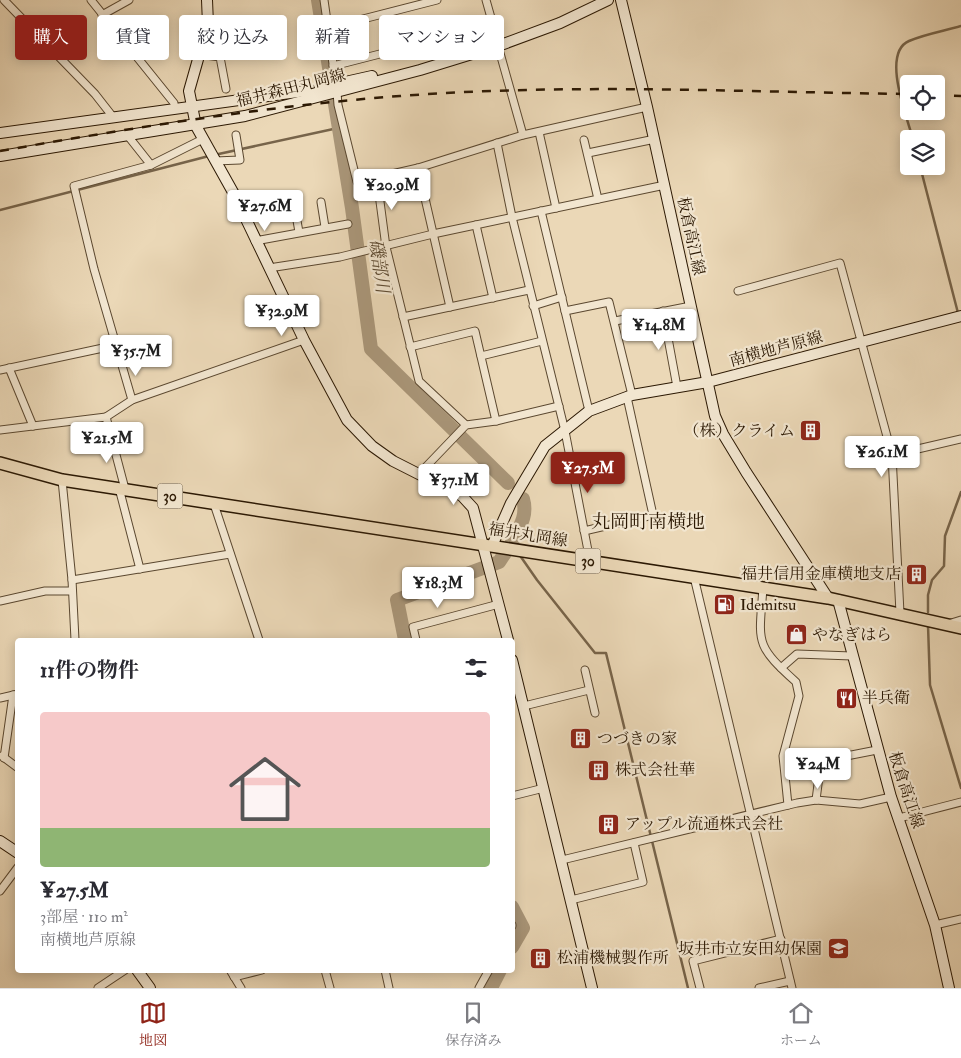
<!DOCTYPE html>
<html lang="ja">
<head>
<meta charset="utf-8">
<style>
  :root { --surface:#fff; --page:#f7f7f7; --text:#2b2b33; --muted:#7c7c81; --line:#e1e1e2; --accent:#8f2418 }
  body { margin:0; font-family:"IM FELL Double Pica","Noto Serif JP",serif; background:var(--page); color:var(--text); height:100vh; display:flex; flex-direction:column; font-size:19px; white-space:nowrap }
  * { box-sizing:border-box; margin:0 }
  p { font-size:16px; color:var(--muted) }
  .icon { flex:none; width:28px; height:28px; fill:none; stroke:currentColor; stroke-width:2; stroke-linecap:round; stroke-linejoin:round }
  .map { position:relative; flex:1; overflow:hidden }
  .side { position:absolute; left:15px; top:638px; width:500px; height:335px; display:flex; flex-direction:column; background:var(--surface); border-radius:5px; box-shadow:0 2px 12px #0003 }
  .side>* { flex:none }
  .guide { position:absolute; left:15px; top:15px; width:500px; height:45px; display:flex; gap:10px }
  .buttons { position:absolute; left:900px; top:75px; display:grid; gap:10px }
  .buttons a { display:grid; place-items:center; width:45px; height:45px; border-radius:5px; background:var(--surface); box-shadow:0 2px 12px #0003; font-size:25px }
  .price { position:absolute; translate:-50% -42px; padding:0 11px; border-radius:5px; background:#fff; color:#222; font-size:16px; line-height:32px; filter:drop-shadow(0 1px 2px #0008) }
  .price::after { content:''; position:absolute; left:50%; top:30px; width:15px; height:11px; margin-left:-8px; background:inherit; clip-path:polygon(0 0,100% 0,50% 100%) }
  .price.active { background:var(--accent); color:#fff }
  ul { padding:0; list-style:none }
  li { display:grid; align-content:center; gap:10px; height:265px; padding:0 25px }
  li span { display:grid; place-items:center; height:155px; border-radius:5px; color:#555 }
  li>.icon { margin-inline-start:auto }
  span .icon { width:90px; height:90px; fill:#fffc; stroke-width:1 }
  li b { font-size:21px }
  h2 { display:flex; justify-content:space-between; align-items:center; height:60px; padding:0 25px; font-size:21px }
  .chip { padding:0 18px; border-radius:5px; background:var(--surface); box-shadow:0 2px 12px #0003; font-size:18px; line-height:45px }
  .chip.active { background:var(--accent); color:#fff }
  .dock { display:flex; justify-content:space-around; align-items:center; height:70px; border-top:1px solid var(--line); background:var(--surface); font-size:14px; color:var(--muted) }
  .dock a { display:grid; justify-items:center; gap:2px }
  .dock .active { color:var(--accent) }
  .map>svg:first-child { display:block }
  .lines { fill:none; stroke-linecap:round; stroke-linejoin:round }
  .stream { stroke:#77644a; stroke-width:2.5 }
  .river { stroke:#aa977a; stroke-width:14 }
  .street-casing { stroke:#5b4830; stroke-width:9 }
  .secondary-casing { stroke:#2b1803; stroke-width:12 }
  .primary-casing { stroke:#2b1803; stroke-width:14 }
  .street { stroke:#f2e6d0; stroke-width:7 }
  .secondary { stroke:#f2e6d0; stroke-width:10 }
  .primary { stroke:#ebd8b7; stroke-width:11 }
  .rail { stroke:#2b1803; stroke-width:2.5; stroke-dasharray:9 9; stroke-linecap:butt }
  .labels { text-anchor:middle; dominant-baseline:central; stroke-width:4.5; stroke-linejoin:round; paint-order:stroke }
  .shield { fill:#f2e6d0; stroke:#675640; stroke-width:1 }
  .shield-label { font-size:15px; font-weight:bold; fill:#2b1803 }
  .street-label { font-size:16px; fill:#2b1803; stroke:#f2e6d0 }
  .poi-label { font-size:16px; fill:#2b1803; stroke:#f2e6d0; text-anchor:start }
  .water-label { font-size:18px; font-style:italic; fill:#5e4b33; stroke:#f2e6d0 }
  .quarter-label { font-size:19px; fill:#2b1803; stroke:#f2e6d0 }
</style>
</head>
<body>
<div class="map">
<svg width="961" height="988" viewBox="0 0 961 988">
  <rect width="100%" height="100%" fill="#ebd8b7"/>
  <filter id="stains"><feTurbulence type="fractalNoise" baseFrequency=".004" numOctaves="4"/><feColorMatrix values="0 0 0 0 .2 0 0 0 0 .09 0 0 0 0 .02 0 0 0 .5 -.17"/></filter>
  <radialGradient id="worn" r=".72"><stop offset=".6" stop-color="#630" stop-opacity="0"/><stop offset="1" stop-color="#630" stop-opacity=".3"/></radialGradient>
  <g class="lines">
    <g class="stream">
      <path d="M 913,139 C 907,117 881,53 909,41 C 925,34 944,31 961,26"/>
      <polyline points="214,155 338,128"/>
      <polyline points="920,166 958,313"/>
      <polyline points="0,210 209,156"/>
      <polyline points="521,557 537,580 595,653 606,653 688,988"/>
      <polyline points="928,612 928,595 932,580 944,566 945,536 961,492"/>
      <polyline points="928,625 930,685 961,788"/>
    </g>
    <g class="river">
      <polyline points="318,0 352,208 371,349 508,483"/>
      <path d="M 512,542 C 519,528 528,516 523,499"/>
      <polyline points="405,640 397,600 499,562 505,553"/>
      <polyline points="512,907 523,928 512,947"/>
      <polyline points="491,988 500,970"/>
    </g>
    <defs>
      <g id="street">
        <polyline points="4,0 95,94 113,117"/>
        <polyline points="91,0 174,103 175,109"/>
        <polyline points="324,0 336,85"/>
        <polyline points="486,0 497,39"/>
        <polyline points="102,15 129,0"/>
        <polyline points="328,28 437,0"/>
        <polyline points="498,46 523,135"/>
        <polyline points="198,54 220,57 226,89"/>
        <polyline points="333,66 493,25"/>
        <polyline points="337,92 338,105 357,182 418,168 523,135 647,107"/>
        <polyline points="539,132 556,208"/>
        <polyline points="128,136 151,165"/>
        <polyline points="584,140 598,199"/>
        <polyline points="497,143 512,217 565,431 590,561"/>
        <polyline points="588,153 655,139"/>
        <polyline points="215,161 240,160 236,135"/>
        <polyline points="418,168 450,307"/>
        <polyline points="377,179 386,247 419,381 466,425"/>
        <polyline points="321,202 325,227"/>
        <polyline points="294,204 299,232"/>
        <polyline points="541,211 589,411"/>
        <polyline points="476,225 493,298"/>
        <polyline points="255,241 348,224"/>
        <polyline points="269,268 340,257 433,234 665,185"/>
        <polyline points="738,291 840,263 892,455 900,613"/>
        <polyline points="533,306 562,297"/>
        <polyline points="565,311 609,302 632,395"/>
        <polyline points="663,311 677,387"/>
        <polyline points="403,317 529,290"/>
        <polyline points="615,321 691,306"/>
        <polyline points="410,347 475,331 496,421"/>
        <polyline points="481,356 542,341"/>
        <polyline points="9,368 33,426"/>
        <polyline points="0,370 117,345"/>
        <polyline points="132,400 94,269 74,186 151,165 203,139"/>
        <polyline points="0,430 106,417"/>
        <polyline points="892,455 961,439"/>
        <polyline points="419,474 466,425 496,421 559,406"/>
        <polyline points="62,480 72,580 75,640"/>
        <polyline points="119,488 140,569"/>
        <polyline points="125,489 106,417 132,400 304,340"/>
        <polyline points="214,504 259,640"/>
        <polyline points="584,531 653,515 627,397"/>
        <polyline points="694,577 792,988"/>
        <polyline points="72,580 230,554"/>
        <path d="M 763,588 C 759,643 754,644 796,682 L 799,696 L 783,756 L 788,805"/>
        <polyline points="0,601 45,591 72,591"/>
        <polyline points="948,624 961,620"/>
        <polyline points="416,640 413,627 499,604"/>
        <polyline points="781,668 797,654 852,656"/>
        <polyline points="585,670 595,713"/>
        <polyline points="0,698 18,694"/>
        <polyline points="524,706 589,690"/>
        <polyline points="2,756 18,768"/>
        <polyline points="4,758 13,695"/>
        <polyline points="512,796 544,788"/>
        <polyline points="816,800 821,761 877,750"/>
        <polyline points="899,818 961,802"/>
        <polyline points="562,860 797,803 816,800 860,804 891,797"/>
        <polyline points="0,891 18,867"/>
        <polyline points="571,900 643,882 634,843"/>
        <polyline points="512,925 512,926"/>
        <polyline points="935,925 961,919"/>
        <polyline points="230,970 241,988"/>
        <polyline points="325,970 330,988"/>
        <polyline points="385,970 389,988"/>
        <polyline points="234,977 262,970"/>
        <polyline points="98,988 125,970"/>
        <polyline points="479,988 489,970"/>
        <polyline points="700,988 693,961 781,939"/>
        <polyline points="759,988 790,981"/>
      </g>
      <g id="secondary">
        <polyline points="207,0 208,24 189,91 196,126 234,194 304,340 347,420 372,446 393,461 462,496 473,508 508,640"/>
        <polyline points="621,0 647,107 715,416 723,434 746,472 828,598"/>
        <polyline points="0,133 305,91 372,76"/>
        <polyline points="0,156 245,116 420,70 498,46 560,23 608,0"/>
        <polyline points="492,546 511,503 545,446 589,411 632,395 708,382 961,316"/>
        <polyline points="838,600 891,797 935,925 949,988"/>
        <polyline points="512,660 592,988"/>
        <polyline points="0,841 18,853"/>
        <polyline points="137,970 150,988"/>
      </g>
      <polyline id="primary" points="0,463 62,480 828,598 961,628"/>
    </defs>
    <use href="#street" class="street-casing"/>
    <use href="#secondary" class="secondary-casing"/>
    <use href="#primary" class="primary-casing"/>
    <use href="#street" class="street"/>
    <use href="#secondary" class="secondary"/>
    <use href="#primary" class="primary"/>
    <g class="rail">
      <polyline points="936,95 961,96"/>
      <path d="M 0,151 C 132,128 266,106 400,96 C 569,83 740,92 909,94"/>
    </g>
  </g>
  <defs>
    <symbol id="building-square" viewBox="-11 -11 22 22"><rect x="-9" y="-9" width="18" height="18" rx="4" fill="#8f2418" stroke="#f2e6d0"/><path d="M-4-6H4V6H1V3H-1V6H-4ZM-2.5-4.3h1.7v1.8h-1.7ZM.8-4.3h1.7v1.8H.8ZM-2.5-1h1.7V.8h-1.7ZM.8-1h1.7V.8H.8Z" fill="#fff"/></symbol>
    <symbol id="fuel-square" viewBox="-11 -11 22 22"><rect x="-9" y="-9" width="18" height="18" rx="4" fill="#8f2418" stroke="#f2e6d0"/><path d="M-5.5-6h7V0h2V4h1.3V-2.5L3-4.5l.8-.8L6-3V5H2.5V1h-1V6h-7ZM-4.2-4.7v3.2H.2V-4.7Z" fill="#fff"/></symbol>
    <symbol id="shop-square" viewBox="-11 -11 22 22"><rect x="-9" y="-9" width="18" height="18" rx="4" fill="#8f2418" stroke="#f2e6d0"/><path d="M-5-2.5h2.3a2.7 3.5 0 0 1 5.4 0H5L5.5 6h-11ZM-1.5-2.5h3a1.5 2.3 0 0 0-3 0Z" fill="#fff"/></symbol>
    <symbol id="restaurant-square" viewBox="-11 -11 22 22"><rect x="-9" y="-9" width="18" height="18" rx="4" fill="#8f2418" stroke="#f2e6d0"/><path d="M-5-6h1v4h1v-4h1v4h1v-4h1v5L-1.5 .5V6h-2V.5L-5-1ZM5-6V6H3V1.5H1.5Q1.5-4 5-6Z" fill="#fff"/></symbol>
    <symbol id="school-square" viewBox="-11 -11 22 22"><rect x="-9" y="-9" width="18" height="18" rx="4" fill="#8f2418" stroke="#f2e6d0"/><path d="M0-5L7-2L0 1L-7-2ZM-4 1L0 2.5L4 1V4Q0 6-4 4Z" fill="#fff"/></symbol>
  </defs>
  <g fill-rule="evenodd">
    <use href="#building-square" x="798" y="418" width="25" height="25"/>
    <use href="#building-square" x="904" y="562" width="25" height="25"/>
    <use href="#fuel-square" x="712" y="592" width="25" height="25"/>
    <use href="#shop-square" x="784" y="622" width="25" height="25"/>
    <use href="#restaurant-square" x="834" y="686" width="25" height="25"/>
    <use href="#building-square" x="568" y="726" width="25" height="25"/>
    <use href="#building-square" x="586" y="758" width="25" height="25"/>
    <use href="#building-square" x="596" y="812" width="25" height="25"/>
    <use href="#school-square" x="826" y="936" width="25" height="25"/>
    <use href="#building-square" x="528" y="946" width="25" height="25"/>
  </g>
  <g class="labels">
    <g class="shield">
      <rect x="157.5" y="483.5" width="25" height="25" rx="4"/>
      <rect x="575.5" y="548.5" width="25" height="25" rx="4"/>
    </g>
    <g class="shield-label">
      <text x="170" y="496">30</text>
      <text x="588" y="561">30</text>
    </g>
    <g class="street-label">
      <text transform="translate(291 88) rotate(-14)">福井森田丸岡線</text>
      <text transform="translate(691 236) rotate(78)">板倉高江線</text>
      <text transform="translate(776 349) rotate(-15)">南横地芦原線</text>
      <text transform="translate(528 535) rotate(9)">福井丸岡線</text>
      <text transform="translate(906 790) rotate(72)">板倉高江線</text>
    </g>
    <g class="poi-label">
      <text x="795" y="431" text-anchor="end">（株）クライム</text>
      <text x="901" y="574" text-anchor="end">福井信用金庫横地支店</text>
      <text x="740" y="605">Idemitsu</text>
      <text x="812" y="635">やなぎはら</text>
      <text x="862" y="698">半兵衛</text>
      <text x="597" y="739">つづきの家</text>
      <text x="615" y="770">株式会社華</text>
      <text x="625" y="824">アップル流通株式会社</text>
      <text x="822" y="949" text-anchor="end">坂井市立安田幼保園</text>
      <text x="557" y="958">松浦機械製作所</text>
    </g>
    <g class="water-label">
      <text transform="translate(379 266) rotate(82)">磯部川</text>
    </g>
    <g class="quarter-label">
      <text x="648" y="522">丸岡町南横地</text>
    </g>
  </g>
  <rect width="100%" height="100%" filter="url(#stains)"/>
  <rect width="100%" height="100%" fill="url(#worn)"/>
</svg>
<div class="buttons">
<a><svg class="icon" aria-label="locate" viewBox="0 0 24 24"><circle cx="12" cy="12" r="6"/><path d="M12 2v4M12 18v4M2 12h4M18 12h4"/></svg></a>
<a><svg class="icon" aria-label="layers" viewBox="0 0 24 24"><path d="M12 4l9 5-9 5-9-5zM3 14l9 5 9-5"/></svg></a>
</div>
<b class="price" style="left:392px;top:211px">¥20.9M</b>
<b class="price" style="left:265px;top:232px">¥27.6M</b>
<b class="price" style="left:282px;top:337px">¥32.9M</b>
<b class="price" style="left:659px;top:351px">¥14.8M</b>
<b class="price" style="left:136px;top:377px">¥35.7M</b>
<b class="price" style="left:107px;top:464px">¥21.5M</b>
<b class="price" style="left:882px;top:478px">¥26.1M</b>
<b class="price active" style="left:588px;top:494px">¥27.5M</b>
<b class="price" style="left:454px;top:506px">¥37.1M</b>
<b class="price" style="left:438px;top:609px">¥18.3M</b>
<b class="price" style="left:818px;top:790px">¥24M</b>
<div class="guide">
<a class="chip active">購入</a>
<a class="chip">賃貸</a>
<a class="chip">絞り込み</a>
<a class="chip">新着</a>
<a class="chip">マンション</a>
</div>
<section class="side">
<h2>11件の物件<svg class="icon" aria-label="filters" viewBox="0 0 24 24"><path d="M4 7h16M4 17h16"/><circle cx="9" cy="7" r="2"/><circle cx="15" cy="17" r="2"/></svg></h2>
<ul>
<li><span style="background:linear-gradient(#f6c9c9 75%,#8fb573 0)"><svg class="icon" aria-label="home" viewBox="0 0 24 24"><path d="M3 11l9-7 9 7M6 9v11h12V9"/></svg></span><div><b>¥27.5M</b><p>3部屋 · 110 m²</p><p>南横地芦原線</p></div></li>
</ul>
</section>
</div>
<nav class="dock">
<a class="active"><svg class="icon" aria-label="map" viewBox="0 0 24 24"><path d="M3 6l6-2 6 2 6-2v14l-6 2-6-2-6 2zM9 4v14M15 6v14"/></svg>地図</a>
<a><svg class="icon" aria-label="saved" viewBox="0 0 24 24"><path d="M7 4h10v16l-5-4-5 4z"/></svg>保存済み</a>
<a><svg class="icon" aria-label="home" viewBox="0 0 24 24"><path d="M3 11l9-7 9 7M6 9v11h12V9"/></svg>ホーム</a>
</nav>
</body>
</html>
